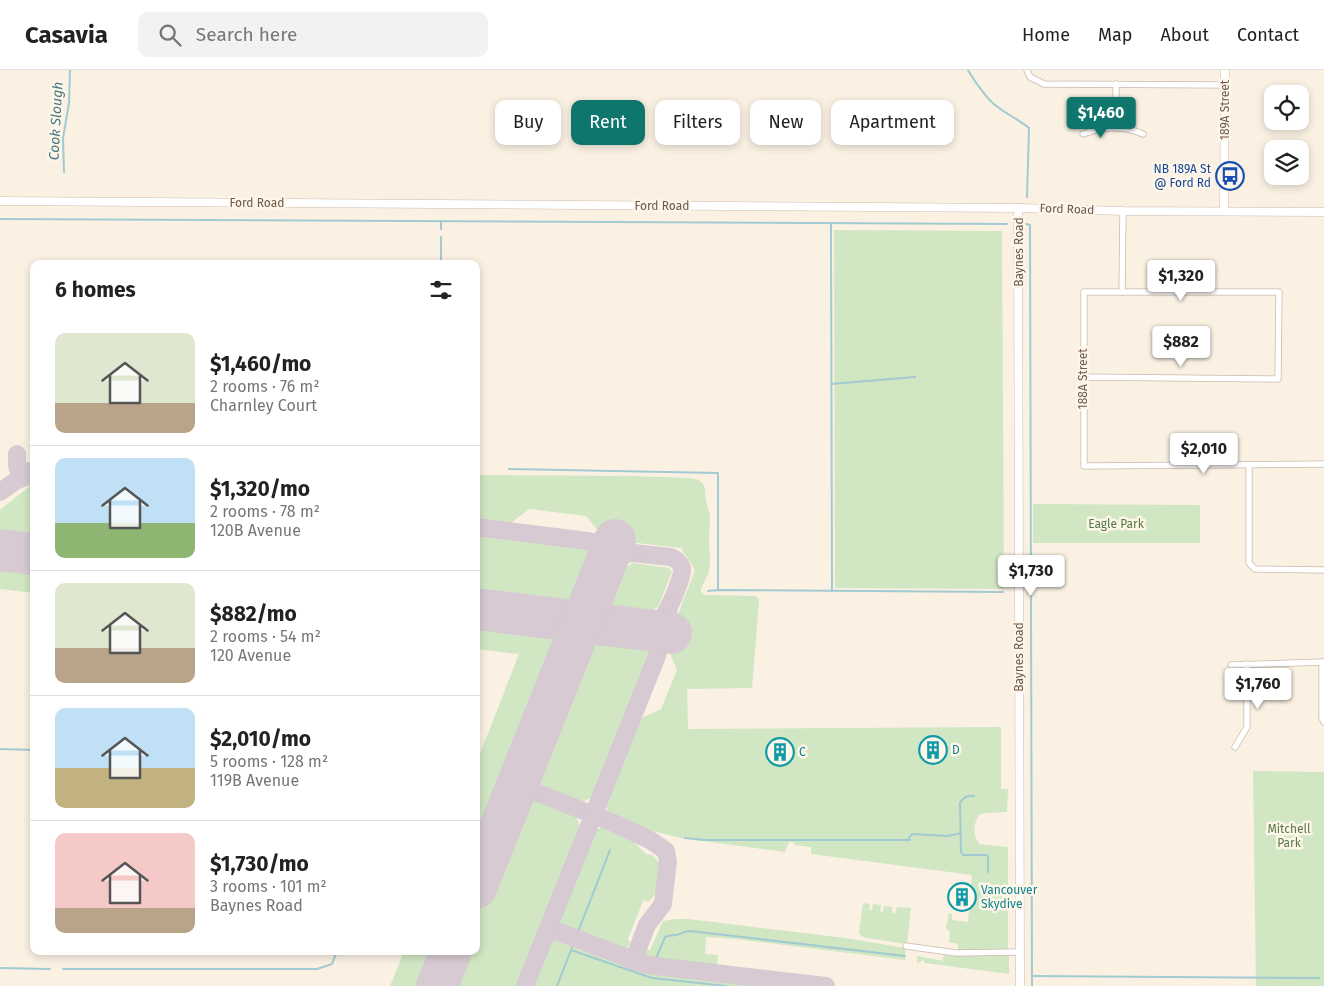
<!DOCTYPE html>
<html lang="en">
<head>
<meta charset="utf-8">
<style>
  :root { --surface:#fff; --page:#f2f2f2; --text:#222; --muted:#767676; --line:#e0e0e0; --accent:#0f766e }
  body { margin:0; font-family:"Fira Sans",sans-serif; background:var(--page); color:var(--text); height:100vh; display:flex; flex-direction:column; font-size:19px; white-space:nowrap }
  * { box-sizing:border-box; margin:0 }
  p { font-size:16px; color:var(--muted) }
  .icon { flex:none; width:28px; height:28px; fill:none; stroke:currentColor; stroke-width:2; stroke-linecap:round; stroke-linejoin:round }
  .map { position:relative; flex:1; overflow:hidden }
  .drawer { position:absolute; left:30px; top:190px; width:450px; height:695px; display:flex; flex-direction:column; background:var(--surface); border-radius:10px; box-shadow:0 2px 8px #0003 }
  .drawer>* { flex:none }
  .top-card { position:absolute; left:495px; top:30px; width:475px; height:45px; display:flex; gap:10px }
  .controls { position:absolute; left:1264px; top:15px; display:grid; gap:10px }
  .controls a { display:grid; place-items:center; width:45px; height:45px; border-radius:10px; background:var(--surface); box-shadow:0 2px 8px #0003; font-size:25px }
  .price { position:absolute; translate:-50% -42px; padding:0 11px; border-radius:5px; background:#fff; color:#222; font-size:16px; line-height:32px; filter:drop-shadow(0 1px 2px #0008) }
  .price::after { content:''; position:absolute; left:50%; top:30px; width:15px; height:11px; margin-left:-8px; background:inherit; clip-path:polygon(0 0,100% 0,50% 100%) }
  .price.current { background:var(--accent); color:#fff }
  ul { padding:0; list-style:none }
  li { display:flex; align-items:center; gap:15px; height:125px; padding:0 25px }
  li+li { border-top:1px solid var(--line) }
  li span { display:grid; place-items:center; flex:none; width:140px; height:100px; border-radius:10px; color:#555 }
  li>.icon { margin-inline-start:auto }
  span .icon { width:60px; height:60px; fill:#fffc; stroke-width:1 }
  li b { font-size:21px }
  h2 { display:flex; justify-content:space-between; align-items:center; height:60px; padding:0 25px; font-size:21px }
  .tag { padding:0 18px; border-radius:10px; background:var(--surface); box-shadow:0 2px 8px #0003; font-size:18px; line-height:45px }
  .tag.current { background:var(--accent); color:#fff }
  header { display:flex; align-items:center; gap:30px; box-sizing:border-box; height:70px; padding:0 25px; background:var(--surface); border-bottom:1px solid var(--line) }
  header strong { font-size:24px }
  nav { display:flex; gap:28px; margin-inline-start:auto; font-size:18px }
  .search { width:350px; height:45px; background:var(--page); display:flex; align-items:center; gap:12px; box-sizing:border-box; padding:0 18px; border-radius:10px; color:var(--muted); font-size:19px }
  .map>svg:first-child { display:block }
  .green { fill:#d1e6c3 }
  .lines { fill:none; stroke-linecap:round; stroke-linejoin:round }
  .stream { stroke:#a1cad2; stroke-width:2 }
  .taxiway { stroke:#d7cad2; stroke-width:18 }
  .runway { stroke:#d7cad2; stroke-width:42 }
  .street-casing { stroke:#c9b9ab; stroke-width:7 }
  .secondary-casing { stroke:#cfbbac; stroke-width:9 }
  .street { stroke:#fff; stroke-width:5.5 }
  .secondary { stroke:#fff; stroke-width:8 }
  .labels { text-anchor:middle; dominant-baseline:central; stroke-width:5; stroke-linejoin:round; paint-order:stroke }
  .street-label { font-size:12px; fill:#6f594c; stroke:#fdf6e9 }
  .transit-label { font-size:12px; fill:#164399; stroke:#fdf6e9; text-anchor:end }
  .park-label { font-size:12px; fill:#567a48; stroke:#fdf6e9 }
  .culture-label { font-size:12px; fill:#0d838f; stroke:#fdf6e9; text-anchor:start }
  .water-label { font-size:14px; font-style:italic; fill:#477781; stroke:#fdf6e9 }
</style>
</head>
<body>
<header>
<strong>Casavia</strong>
<div class="search"><svg class="icon" aria-label="search" viewBox="0 0 24 24"><circle cx="10" cy="10" r="6"/><path d="M15 15l6 6"/></svg>Search here</div>
<nav><a>Home</a><a>Map</a><a>About</a><a>Contact</a></nav>
</header>
<div class="map">
<svg width="1324" height="916" viewBox="0 0 1324 916">
  <rect width="100%" height="100%" fill="#faf1e3"/>
  <g class="green">
    <polygon points="834,160 1002,161 1004,519 835,518"/>
    <path d="M 476,405 L 635,406 L 691,408 L 699,410 L 703,414 L 705,419 L 706,431 L 710,446 L 709,473 L 710,489 L 709,502 L 701,518 L 701,522 L 705,525 L 755,526 L 758,528 L 759,531 L 752,618 L 687,619 L 688,659 L 1001,657 L 1001,719 L 1008,719 L 1007,742 L 986,743 L 979,745 C 973,753 973,766 979,774 L 1008,777 L 1008,880 L 958,880 L 958,874 L 949,872 L 950,861 L 947,860 L 946,857 L 949,843 L 952,844 L 952,850 L 968,852 L 972,805 L 811,784 L 811,777 L 794,775 L 794,772 L 789,772 L 785,782 L 681,768 L 644,759 L 617,750 L 608,742 L 603,733 L 635,651 L 661,639 L 677,600 L 666,574 L 672,574 L 675,552 L 695,500 L 681,478 L 628,472 L 607,463 L 604,468 L 586,446 L 529,439 L 507,456 L 476,452 Z"/>
    <polygon points="34,415 34,474 0,470 0,440 30,416"/>
    <polygon points="1033,434 1200,435 1200,473 1033,473"/>
    <polygon points="476,461 586,474 596,489 575,541 476,528"/>
    <polygon points="0,491 34,495 34,523 0,519"/>
    <polygon points="633,493 669,498 672,502 658,537 638,548 597,543 613,505"/>
    <polygon points="476,550 567,561 476,789 476,694 519,584 476,579"/>
    <polygon points="590,564 644,571 653,586 597,725 578,734 543,719 535,701"/>
    <polygon points="1253,701 1324,702 1324,916 1256,916"/>
    <polygon points="539,728 574,742 582,761 520,916 449,916 463,881 476,881 476,848 521,736"/>
    <path d="M 605,757 L 613,757 L 626,764 L 646,784 L 652,785 L 659,792 C 656,808 663,819 648,832 L 645,830 L 643,831 L 628,869 L 630,872 L 627,878 L 623,883 L 565,861 L 560,858 L 556,853 L 590,763 L 594,760 Z"/>
    <polygon points="863,833 870,834 869,840 872,840 873,834 881,835 880,841 883,842 884,836 892,837 892,843 895,843 897,837 911,838 907,874 867,868 861,866 859,863"/>
    <polygon points="675,849 688,849 845,868 906,878 905,890 736,869 706,867 705,884 718,885 717,900 645,891 645,880 650,880 663,851"/>
    <polygon points="549,867 560,867 643,898 723,907 723,911 768,916 530,916"/>
    <polygon points="404,881 439,881 426,916 390,916"/>
    <polygon points="946,885 1009,886 1009,904 925,893 923,890 917,894 917,886 944,891 943,889 943,887"/>
  </g>
  <g class="lines">
    <g class="stream">
      <path d="M 968,0 C 973,9 987,29 995,35 C 1006,44 1018,49 1029,58 L 1027,127"/>
      <polyline points="64,102 63,68 69,33 70,0"/>
      <polyline points="0,149 1007,154"/>
      <polyline points="441,152 441,159"/>
      <polyline points="831,154 832,521"/>
      <polyline points="1026,154 1030,155 1032,916"/>
      <polyline points="441,194 441,167"/>
      <polyline points="831,314 915,307"/>
      <polyline points="509,399 718,403 718,520"/>
      <polyline points="708,521 718,520 1003,522"/>
      <polyline points="0,679 34,680"/>
      <path d="M 974,726 C 967,725 963,727 960,733 L 961,782 L 963,785 L 987,785 L 988,787 L 988,802"/>
      <polyline points="685,768 704,770 910,770"/>
      <polyline points="908,770 912,764 948,766 961,763"/>
      <polyline points="578,862 610,780"/>
      <polyline points="571,880 652,908 726,916"/>
      <path d="M 655,891 L 665,867 C 669,865 672,866 676,865 C 681,864 684,861 690,861 L 905,886"/>
      <polyline points="0,898 50,899"/>
      <polyline points="63,899 317,899 332,894 337,881"/>
      <polyline points="1032,906 1319,908"/>
      <polyline points="557,916 573,875"/>
    </g>
    <g class="taxiway">
      <polyline points="17,384 17,395 18,399 34,403"/>
      <polyline points="0,422 17,410 34,404"/>
      <path d="M 476,457 L 588,471 L 633,483 L 671,487 C 676,489 680,492 682,498 C 684,506 667,544 661,549 C 653,556 644,558 634,558"/>
      <path d="M 603,501 C 609,489 622,483 635,483"/>
      <polyline points="518,715 616,754 650,770 666,781 668,791 663,834 647,855 633,891"/>
      <polyline points="545,866 550,861 556,861 647,895 826,916"/>
      <polyline points="525,916 657,586 669,537"/>
    </g>
    <g class="runway">
      <polyline points="0,480 34,484"/>
      <polyline points="476,539 671,563"/>
      <polyline points="476,818 615,470"/>
      <polyline points="437,916 451,881"/>
    </g>
    <defs>
      <g id="street">
        <polyline points="1027,0 1030,7 1044,14 1225,15"/>
        <polyline points="1116,14 1116,58"/>
        <path d="M 1083,64 C 1103,56 1123,55 1143,64"/>
        <polyline points="1122,222 1123,141"/>
        <polyline points="1083,307 1278,309 1279,222 1084,222 1084,396 1324,394"/>
        <polyline points="1249,395 1249,493 1255,499 1324,500"/>
        <polyline points="1322,592 1322,648 1324,652"/>
        <polyline points="1231,595 1324,592"/>
        <polyline points="1235,677 1247,657 1247,594"/>
        <polyline points="906,876 956,883 1020,882"/>
      </g>
      <g id="secondary">
        <polyline points="0,131 1018,138 1123,141 1324,142"/>
        <polyline points="1018,138 1020,916"/>
        <polyline points="1224,141 1225,0"/>
      </g>
    </defs>
    <use href="#street" class="street-casing"/>
    <use href="#secondary" class="secondary-casing"/>
    <use href="#street" class="street"/>
    <use href="#secondary" class="secondary"/>
  </g>
  <defs>
    <symbol id="bus-ring" viewBox="-11 -11 22 22"><circle r="9.5" fill="#fdf6e9" stroke="#1a4fb4" stroke-width="1.5"/><path d="M-5-6H5V4H4V6H2V4H-2V6H-4V4H-5ZM-3.5-4V0h7V-4ZM-3.5 1.2v1.5H-2V1.2ZM2 1.2v1.5H3.5V1.2Z" fill="#1a4fb4"/></symbol>
    <symbol id="building-ring" viewBox="-11 -11 22 22"><circle r="9.5" fill="#fdf6e9" stroke="#0f9aa8" stroke-width="1.5"/><path d="M-4-6H4V6H1V3H-1V6H-4ZM-2.5-4.3h1.7v1.8h-1.7ZM.8-4.3h1.7v1.8H.8ZM-2.5-1h1.7V.8h-1.7ZM.8-1h1.7V.8H.8Z" fill="#0f9aa8"/></symbol>
  </defs>
  <g fill-rule="evenodd">
    <use href="#bus-ring" x="1214" y="90" width="32" height="32"/>
    <use href="#building-ring" x="917" y="664" width="32" height="32"/>
    <use href="#building-ring" x="764" y="666" width="32" height="32"/>
    <use href="#building-ring" x="946" y="811" width="32" height="32"/>
  </g>
  <g class="labels">
    <g class="street-label">
      <text transform="translate(1225 40) rotate(-90)">189A Street</text>
      <text x="257" y="133">Ford Road</text>
      <text x="662" y="136">Ford Road</text>
      <text transform="translate(1067 139) rotate(2)">Ford Road</text>
      <text transform="translate(1019 182) rotate(-90)">Baynes Road</text>
      <text transform="translate(1083 309) rotate(-90)">188A Street</text>
      <text transform="translate(1019 587) rotate(-90)">Baynes Road</text>
    </g>
    <g class="transit-label">
      <text x="1211" y="99">NB 189A St<tspan x="1211" dy="14">@ Ford Rd</tspan></text>
    </g>
    <g class="park-label">
      <text x="1116" y="454">Eagle Park</text>
      <text x="1289" y="759">Mitchell<tspan x="1289" dy="14">Park</tspan></text>
    </g>
    <g class="culture-label">
      <text x="952" y="680">D</text>
      <text x="799" y="682">C</text>
      <text x="981" y="820">Vancouver<tspan x="981" dy="14">Skydive</tspan></text>
    </g>
    <g class="water-label">
      <text transform="translate(56 51) rotate(-87)">Cook Slough</text>
    </g>
  </g>
</svg>
<div class="controls">
<a><svg class="icon" aria-label="locate" viewBox="0 0 24 24"><circle cx="12" cy="12" r="6"/><path d="M12 2v4M12 18v4M2 12h4M18 12h4"/></svg></a>
<a><svg class="icon" aria-label="layers" viewBox="0 0 24 24"><path d="M12 4l9 5-9 5-9-5zM3 14l9 5 9-5"/></svg></a>
</div>
<b class="price current" style="left:1101px;top:69px">$1,460</b>
<b class="price" style="left:1181px;top:232px">$1,320</b>
<b class="price" style="left:1181px;top:298px">$882</b>
<b class="price" style="left:1204px;top:405px">$2,010</b>
<b class="price" style="left:1031px;top:527px">$1,730</b>
<b class="price" style="left:1258px;top:640px">$1,760</b>
<div class="top-card">
<a class="tag">Buy</a>
<a class="tag current">Rent</a>
<a class="tag">Filters</a>
<a class="tag">New</a>
<a class="tag">Apartment</a>
</div>
<section class="drawer">
<h2>6 homes<svg class="icon" aria-label="filters" viewBox="0 0 24 24"><path d="M4 7h16M4 17h16"/><circle cx="9" cy="7" r="2"/><circle cx="15" cy="17" r="2"/></svg></h2>
<ul>
<li><span style="background:linear-gradient(#dfe7d0 70%,#b9a48a 0)"><svg class="icon" aria-label="home" viewBox="0 0 24 24"><path d="M3 11l9-7 9 7M6 9v11h12V9"/></svg></span><div><b>$1,460/mo</b><p>2 rooms · 76 m²</p><p>Charnley Court</p></div></li>
<li><span style="background:linear-gradient(#bfe0f5 65%,#8fb573 0)"><svg class="icon" aria-label="home" viewBox="0 0 24 24"><path d="M3 11l9-7 9 7M6 9v11h12V9"/></svg></span><div><b>$1,320/mo</b><p>2 rooms · 78 m²</p><p>120B Avenue</p></div></li>
<li><span style="background:linear-gradient(#dfe7d0 65%,#b9a48a 0)"><svg class="icon" aria-label="home" viewBox="0 0 24 24"><path d="M3 11l9-7 9 7M6 9v11h12V9"/></svg></span><div><b>$882/mo</b><p>2 rooms · 54 m²</p><p>120 Avenue</p></div></li>
<li><span style="background:linear-gradient(#bfe0f5 60%,#c2b280 0)"><svg class="icon" aria-label="home" viewBox="0 0 24 24"><path d="M3 11l9-7 9 7M6 9v11h12V9"/></svg></span><div><b>$2,010/mo</b><p>5 rooms · 128 m²</p><p>119B Avenue</p></div></li>
<li><span style="background:linear-gradient(#f6c9c9 75%,#b9a48a 0)"><svg class="icon" aria-label="home" viewBox="0 0 24 24"><path d="M3 11l9-7 9 7M6 9v11h12V9"/></svg></span><div><b>$1,730/mo</b><p>3 rooms · 101 m²</p><p>Baynes Road</p></div></li>
</ul>
</section>
</div>
</body>
</html>
